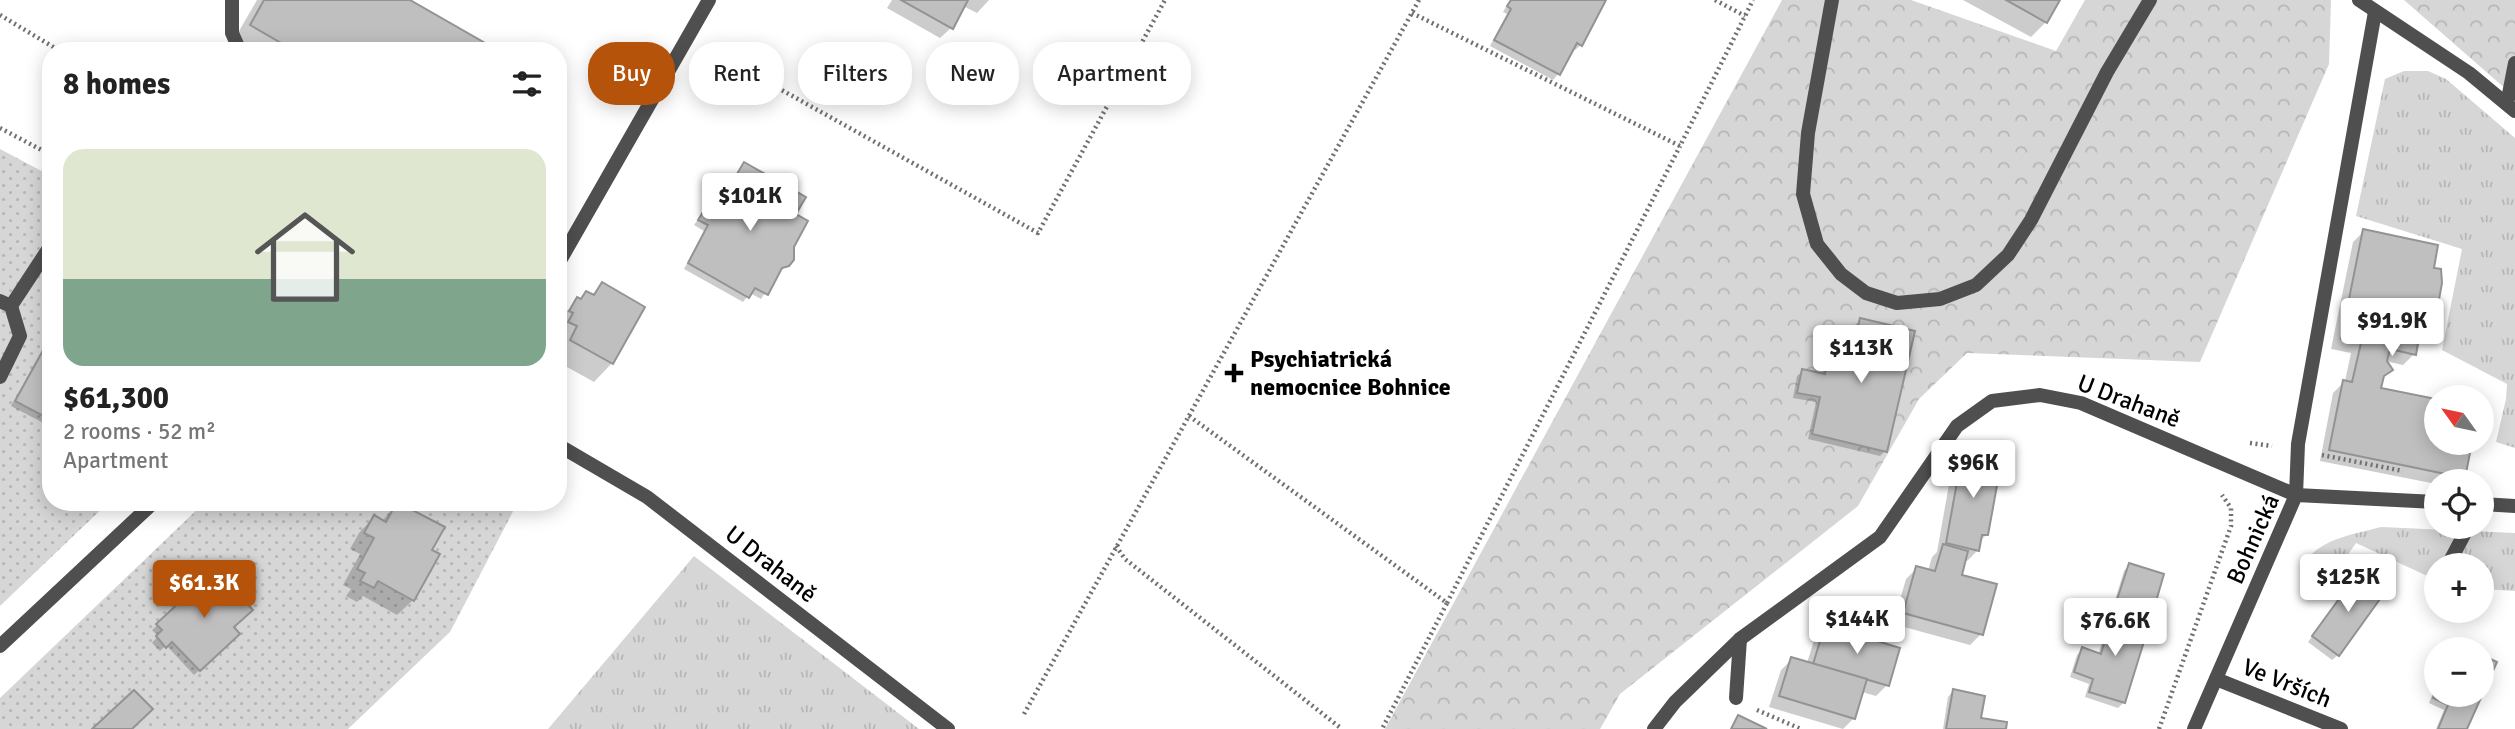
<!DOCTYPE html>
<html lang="en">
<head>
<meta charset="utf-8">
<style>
  :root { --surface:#fff; --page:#f6f6f6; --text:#222; --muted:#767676; --accent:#b45309 }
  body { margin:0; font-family:Signika,sans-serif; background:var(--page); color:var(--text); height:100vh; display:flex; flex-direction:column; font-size:26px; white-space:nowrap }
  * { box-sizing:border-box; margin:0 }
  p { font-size:23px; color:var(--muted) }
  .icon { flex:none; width:38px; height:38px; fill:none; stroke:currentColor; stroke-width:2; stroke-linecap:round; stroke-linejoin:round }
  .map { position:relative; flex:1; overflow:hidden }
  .side { position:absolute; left:42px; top:42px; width:525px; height:469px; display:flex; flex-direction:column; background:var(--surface); border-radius:28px; box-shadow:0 4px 18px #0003 }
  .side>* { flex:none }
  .top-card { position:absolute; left:588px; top:42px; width:665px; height:63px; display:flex; gap:14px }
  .needle { width:46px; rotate:303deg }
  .buttons { position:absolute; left:2424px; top:385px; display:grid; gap:14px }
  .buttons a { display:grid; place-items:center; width:70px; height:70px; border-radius:50%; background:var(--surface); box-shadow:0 4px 18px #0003; font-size:35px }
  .price { position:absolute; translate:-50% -60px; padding:0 16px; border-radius:7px; background:#fff; color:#222; font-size:23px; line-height:46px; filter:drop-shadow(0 2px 4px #0008) }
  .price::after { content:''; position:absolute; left:50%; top:42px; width:21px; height:16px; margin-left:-10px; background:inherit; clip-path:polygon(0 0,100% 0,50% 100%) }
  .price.active { background:var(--accent); color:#fff }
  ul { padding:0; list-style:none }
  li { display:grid; align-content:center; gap:14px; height:371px; padding:0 21px }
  li span { display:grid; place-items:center; height:217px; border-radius:21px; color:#555 }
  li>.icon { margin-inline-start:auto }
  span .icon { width:126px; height:126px; fill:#fffc; stroke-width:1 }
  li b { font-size:30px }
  h2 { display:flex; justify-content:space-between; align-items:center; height:84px; padding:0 21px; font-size:30px }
  .pill { padding:0 24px; border-radius:28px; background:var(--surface); box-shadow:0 4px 18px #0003; font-size:24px; line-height:63px }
  .pill.active { background:var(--accent); color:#fff }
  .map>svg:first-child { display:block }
  .grass { fill:url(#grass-tufts) }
  .forest { fill:url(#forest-crowns); fill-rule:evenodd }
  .park { fill:url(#park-dots) }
  .shadow { fill:#0003 }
  .building { fill:#bfbfbf; stroke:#939393; stroke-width:2 }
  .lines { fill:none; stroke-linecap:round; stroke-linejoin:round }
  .path { stroke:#717171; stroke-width:4.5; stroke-dasharray:2 3.5; stroke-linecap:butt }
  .lane { stroke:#4f4f4f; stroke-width:14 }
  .street { stroke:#4f4f4f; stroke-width:14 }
  .poi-dot { fill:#000; stroke:#fff; stroke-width:2.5 }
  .labels { text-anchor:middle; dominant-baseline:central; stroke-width:5; stroke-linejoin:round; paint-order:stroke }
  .poi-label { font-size:24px; font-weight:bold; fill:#000; stroke:#fff; text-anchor:start }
  .street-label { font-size:24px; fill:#000; stroke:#fff }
</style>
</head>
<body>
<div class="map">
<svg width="2515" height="729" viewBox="0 0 2515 729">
  <defs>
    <pattern id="grass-tufts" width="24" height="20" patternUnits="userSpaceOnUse" patternTransform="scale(1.75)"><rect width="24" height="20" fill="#d6d6d6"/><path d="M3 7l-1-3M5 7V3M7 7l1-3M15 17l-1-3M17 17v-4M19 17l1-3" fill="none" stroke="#b6b6b6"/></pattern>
    <pattern id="forest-crowns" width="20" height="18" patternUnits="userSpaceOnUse" patternTransform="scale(1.75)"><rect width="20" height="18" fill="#d6d6d6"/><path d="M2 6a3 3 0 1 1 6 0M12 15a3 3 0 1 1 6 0" fill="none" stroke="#b6b6b6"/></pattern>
    <pattern id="park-dots" width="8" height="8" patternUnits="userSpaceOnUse" patternTransform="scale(1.75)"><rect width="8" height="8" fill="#d6d6d6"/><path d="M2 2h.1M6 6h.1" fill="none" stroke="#b6b6b6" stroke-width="1.8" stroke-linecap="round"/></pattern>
  </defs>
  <rect width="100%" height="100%" fill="#fff"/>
  <g class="grass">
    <polygon points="2404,71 2428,71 2446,79 2515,138 2515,448 2496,442 2506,399 2507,384 2442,350 2462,249 2356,216 2385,79"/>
    <path d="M 2381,527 L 2515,533 L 2515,591 L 2482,589 L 2482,565 L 2436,565 L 2436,580 L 2356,543 L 2338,569 L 2305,562 C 2321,538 2356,534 2381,527 Z"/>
    <polygon points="694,556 919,729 548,729"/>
  </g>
  <g class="forest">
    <path d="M 1782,0 L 1911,0 L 2056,51 L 2085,0 L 2331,0 L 2329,64 L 2200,362 L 1967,353 L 1919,399 L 1858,506 L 1620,694 L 1600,729 L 1385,729 ZM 1836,330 L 1856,335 L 1902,389 L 1893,428 L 1820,397 L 1797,393 L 1802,369 L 1825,374 Z"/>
    <polygon points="2404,0 2515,0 2515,97"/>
  </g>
  <g class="park">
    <polygon points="0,149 51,176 51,211 44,232 51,236 51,502 109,502 0,606"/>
    <polygon points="205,502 518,502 450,632 348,729 0,729 0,698"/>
  </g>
  <g class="shadow">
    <polygon points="257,0 407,0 495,51 245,51 232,43"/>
    <polygon points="892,0 989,0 977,13 963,6 951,28 940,38 887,8"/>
    <polygon points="1510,0 1604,0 1581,45 1575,50 1572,49 1558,74 1553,80 1490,46 1507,14 1503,12"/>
    <polygon points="1963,0 2058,0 2046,22 2031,37"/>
    <polygon points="744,165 793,215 792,247 788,265 778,272 761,299 750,293 743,302 684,269 704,231 694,225 709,204 716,207"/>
    <polygon points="2364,231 2426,332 2417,341 2414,354 2403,365 2385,361 2391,370 2381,379 2379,389 2436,401 2436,443 2470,443 2464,477 2459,481 2436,481 2436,484 2320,461 2333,393 2345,381 2351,353 2331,349 2353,242"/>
    <polygon points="602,284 612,363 594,382 558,362 560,345 558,344 558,319 586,293 591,296"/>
    <polygon points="1861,320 1885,451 1880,456 1808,439 1816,402 1793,398 1797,376 1803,371 1822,375 1831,337 1836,332 1853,336 1855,325"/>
    <polygon points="51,334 51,427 11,406"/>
    <polygon points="1964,451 1990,481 1986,535 1979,542 1978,550 1967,561 1964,560 1960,576 1981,634 1970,645 1893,624 1906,579 1917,568 1928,571 1932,557 1937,552 1953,462"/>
    <polygon points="398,503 430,550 413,600 397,615 363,596 357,602 346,596 351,589 343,585 360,554 350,549 359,533 374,517 382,521"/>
    <polygon points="2129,565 2124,702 2118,708 2085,697 2089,684 2070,677 2077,655 2082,649 2098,655 2124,571"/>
    <polygon points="2358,575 2338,655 2332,660 2308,642"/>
    <polygon points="189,580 238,634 194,675 166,645 160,651 152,643 158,636 152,630 177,607 170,599"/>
    <polygon points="1826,627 1887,685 1876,696 1862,692 1854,718 1843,729 1769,707 1781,670 1792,659 1807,663 1815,637"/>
    <polygon points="2436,685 2436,695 2480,695 2465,729 2436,729 2444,710 2429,703"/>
    <polygon points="1953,691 1978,719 2004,729 1943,729 1948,697"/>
  </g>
  <g class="building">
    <polygon points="264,0 410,0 499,51 295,51 250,25"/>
    <polygon points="901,0 968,0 953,29"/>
    <polygon points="1511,0 1606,0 1582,46 1577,43 1560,75 1494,40 1511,9 1507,6"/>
    <polygon points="2006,0 2060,0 2047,23"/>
    <polygon points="744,162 806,197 796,214 808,221 794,247 794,260 789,266 782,268 768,295 755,288 749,298 688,263 708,225 698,220 709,202 718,206"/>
    <polygon points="2363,229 2438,245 2434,268 2441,269 2442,283 2436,316 2427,333 2420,332 2416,355 2390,349 2387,361 2393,370 2384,376 2381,388 2436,399 2436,443 2472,443 2465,478 2329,450 2343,380 2352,382 2361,343 2341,339"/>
    <polygon points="602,282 645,307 613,364 570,340 577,326 568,322 573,313 569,311 577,297 581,299 586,291 594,295"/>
    <polygon points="1860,318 1915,331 1887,452 1812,434 1820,397 1797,393 1802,369 1825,374 1835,330 1856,335"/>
    <polygon points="51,336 51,420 15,401"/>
    <polygon points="1963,449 1997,455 1992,479 1998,480 1988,535 1982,535 1979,551 1946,543"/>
    <polygon points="397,502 445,527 432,550 440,554 414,601 378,581 374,588 360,581 365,573 357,569 374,538 364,533 374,515 386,522"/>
    <polygon points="1943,544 1968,551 1962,575 1997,584 1983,635 1903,613 1916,566 1935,571"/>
    <polygon points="2129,563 2164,574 2150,622 2113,612"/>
    <polygon points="217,572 253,610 234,627 240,634 200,671 172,642 166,648 156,636 162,630 156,624 181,601 174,593 190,578 200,589"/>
    <polygon points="2358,573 2385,592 2339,656 2312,636"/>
    <polygon points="2113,612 2150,622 2125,703 2089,692 2093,679 2074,672 2082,647 2101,654"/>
    <polygon points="1825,625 1900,648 1889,686 1813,664"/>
    <polygon points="2482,655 2497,662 2467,729 2438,729 2448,705 2433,698 2436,690 2436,695 2482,695"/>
    <polygon points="1791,657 1867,679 1855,719 1779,696"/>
    <polygon points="1953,689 1985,696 1981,718 2007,722 2006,729 1946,729"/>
    <polygon points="134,690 153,709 132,729 92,729"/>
    <polygon points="1738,715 1767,729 1731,729"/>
  </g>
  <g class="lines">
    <g class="path">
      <polyline points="1715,0 1745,16"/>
      <polyline points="1412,13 1680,146 1753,0"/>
      <polyline points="0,15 60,51"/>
      <polyline points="710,50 1038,233 1165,0"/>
      <polyline points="0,128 51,155"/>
      <polyline points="1189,416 1447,603 1382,729"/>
      <polyline points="2250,443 2272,446"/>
      <polyline points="2322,455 2403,471"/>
      <polyline points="1116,546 1125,559 1342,729"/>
      <polyline points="1447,603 1680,146"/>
      <polyline points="1757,710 1801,729"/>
      <polyline points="1024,714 1419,0"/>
      <polyline points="2159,729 2231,526 2231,508 2222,495"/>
    </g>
    <g class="lane">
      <polyline points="232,0 232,33 240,51"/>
      <polyline points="1832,0 1808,133 1803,194 1817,244 1841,274 1866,293 1897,303 1940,299 1976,285 2008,255 2031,220 2107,72 2150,0"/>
      <polyline points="2359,0 2469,73 2515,111"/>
      <polyline points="2507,104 2515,63"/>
      <polyline points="558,264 709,0"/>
      <polyline points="0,301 11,306 20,336 0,377"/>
      <polyline points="11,306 51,245"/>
      <polyline points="2296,495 2298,444 2375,12"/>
      <polyline points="2448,565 2468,527"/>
      <polyline points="1736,698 1740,639"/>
    </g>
    <g class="street">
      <polyline points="558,445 647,497 948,729"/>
      <polyline points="2482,504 2515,506"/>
      <polyline points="0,646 154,502"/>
      <polyline points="2216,679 2341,729"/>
      <polyline points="1654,729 1675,702 1740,639 1880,537 1957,426 1992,401 2040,395 2081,403 2296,495 2436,502"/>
      <polyline points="2194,729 2296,495"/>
    </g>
  </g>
  <path class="poi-dot" d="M1230.5 362.5h7v7h7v7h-7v7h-7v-7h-7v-7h7z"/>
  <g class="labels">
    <g class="poi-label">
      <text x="1250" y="359">Psychiatrická<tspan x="1250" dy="28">nemocnice Bohnice</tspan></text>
    </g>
    <g class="street-label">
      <text transform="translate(2129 401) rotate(21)">U Drahaně</text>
      <text transform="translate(2253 539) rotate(-66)">Bohnická</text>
      <text transform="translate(771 564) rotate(38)">U Drahaně</text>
      <text transform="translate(2287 683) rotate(22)">Ve Vrších</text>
    </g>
  </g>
</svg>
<div class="buttons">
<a><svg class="needle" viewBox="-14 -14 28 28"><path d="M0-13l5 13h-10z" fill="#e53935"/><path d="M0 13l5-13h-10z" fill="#767676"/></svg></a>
<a><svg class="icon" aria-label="locate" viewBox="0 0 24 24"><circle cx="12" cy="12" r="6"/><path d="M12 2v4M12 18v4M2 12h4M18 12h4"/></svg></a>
<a>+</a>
<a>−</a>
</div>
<b class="price" style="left:750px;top:233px">$101K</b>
<b class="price" style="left:2392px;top:358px">$91.9K</b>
<b class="price" style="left:1861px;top:385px">$113K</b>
<b class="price" style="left:1973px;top:500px">$96K</b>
<b class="price" style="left:2348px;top:614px">$125K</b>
<b class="price active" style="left:204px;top:620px">$61.3K</b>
<b class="price" style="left:1857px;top:656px">$144K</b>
<b class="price" style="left:2115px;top:658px">$76.6K</b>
<div class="top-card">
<a class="pill active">Buy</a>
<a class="pill">Rent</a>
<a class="pill">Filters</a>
<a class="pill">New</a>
<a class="pill">Apartment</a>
</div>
<section class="side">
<h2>8 homes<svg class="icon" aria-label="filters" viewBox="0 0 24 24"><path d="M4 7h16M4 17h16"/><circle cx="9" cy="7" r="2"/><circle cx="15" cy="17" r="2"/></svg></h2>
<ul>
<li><span style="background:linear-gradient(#dfe7d0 60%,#7fa58c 0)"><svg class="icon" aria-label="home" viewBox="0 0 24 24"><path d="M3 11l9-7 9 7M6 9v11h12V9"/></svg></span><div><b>$61,300</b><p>2 rooms · 52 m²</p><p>Apartment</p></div></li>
</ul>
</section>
</div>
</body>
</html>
